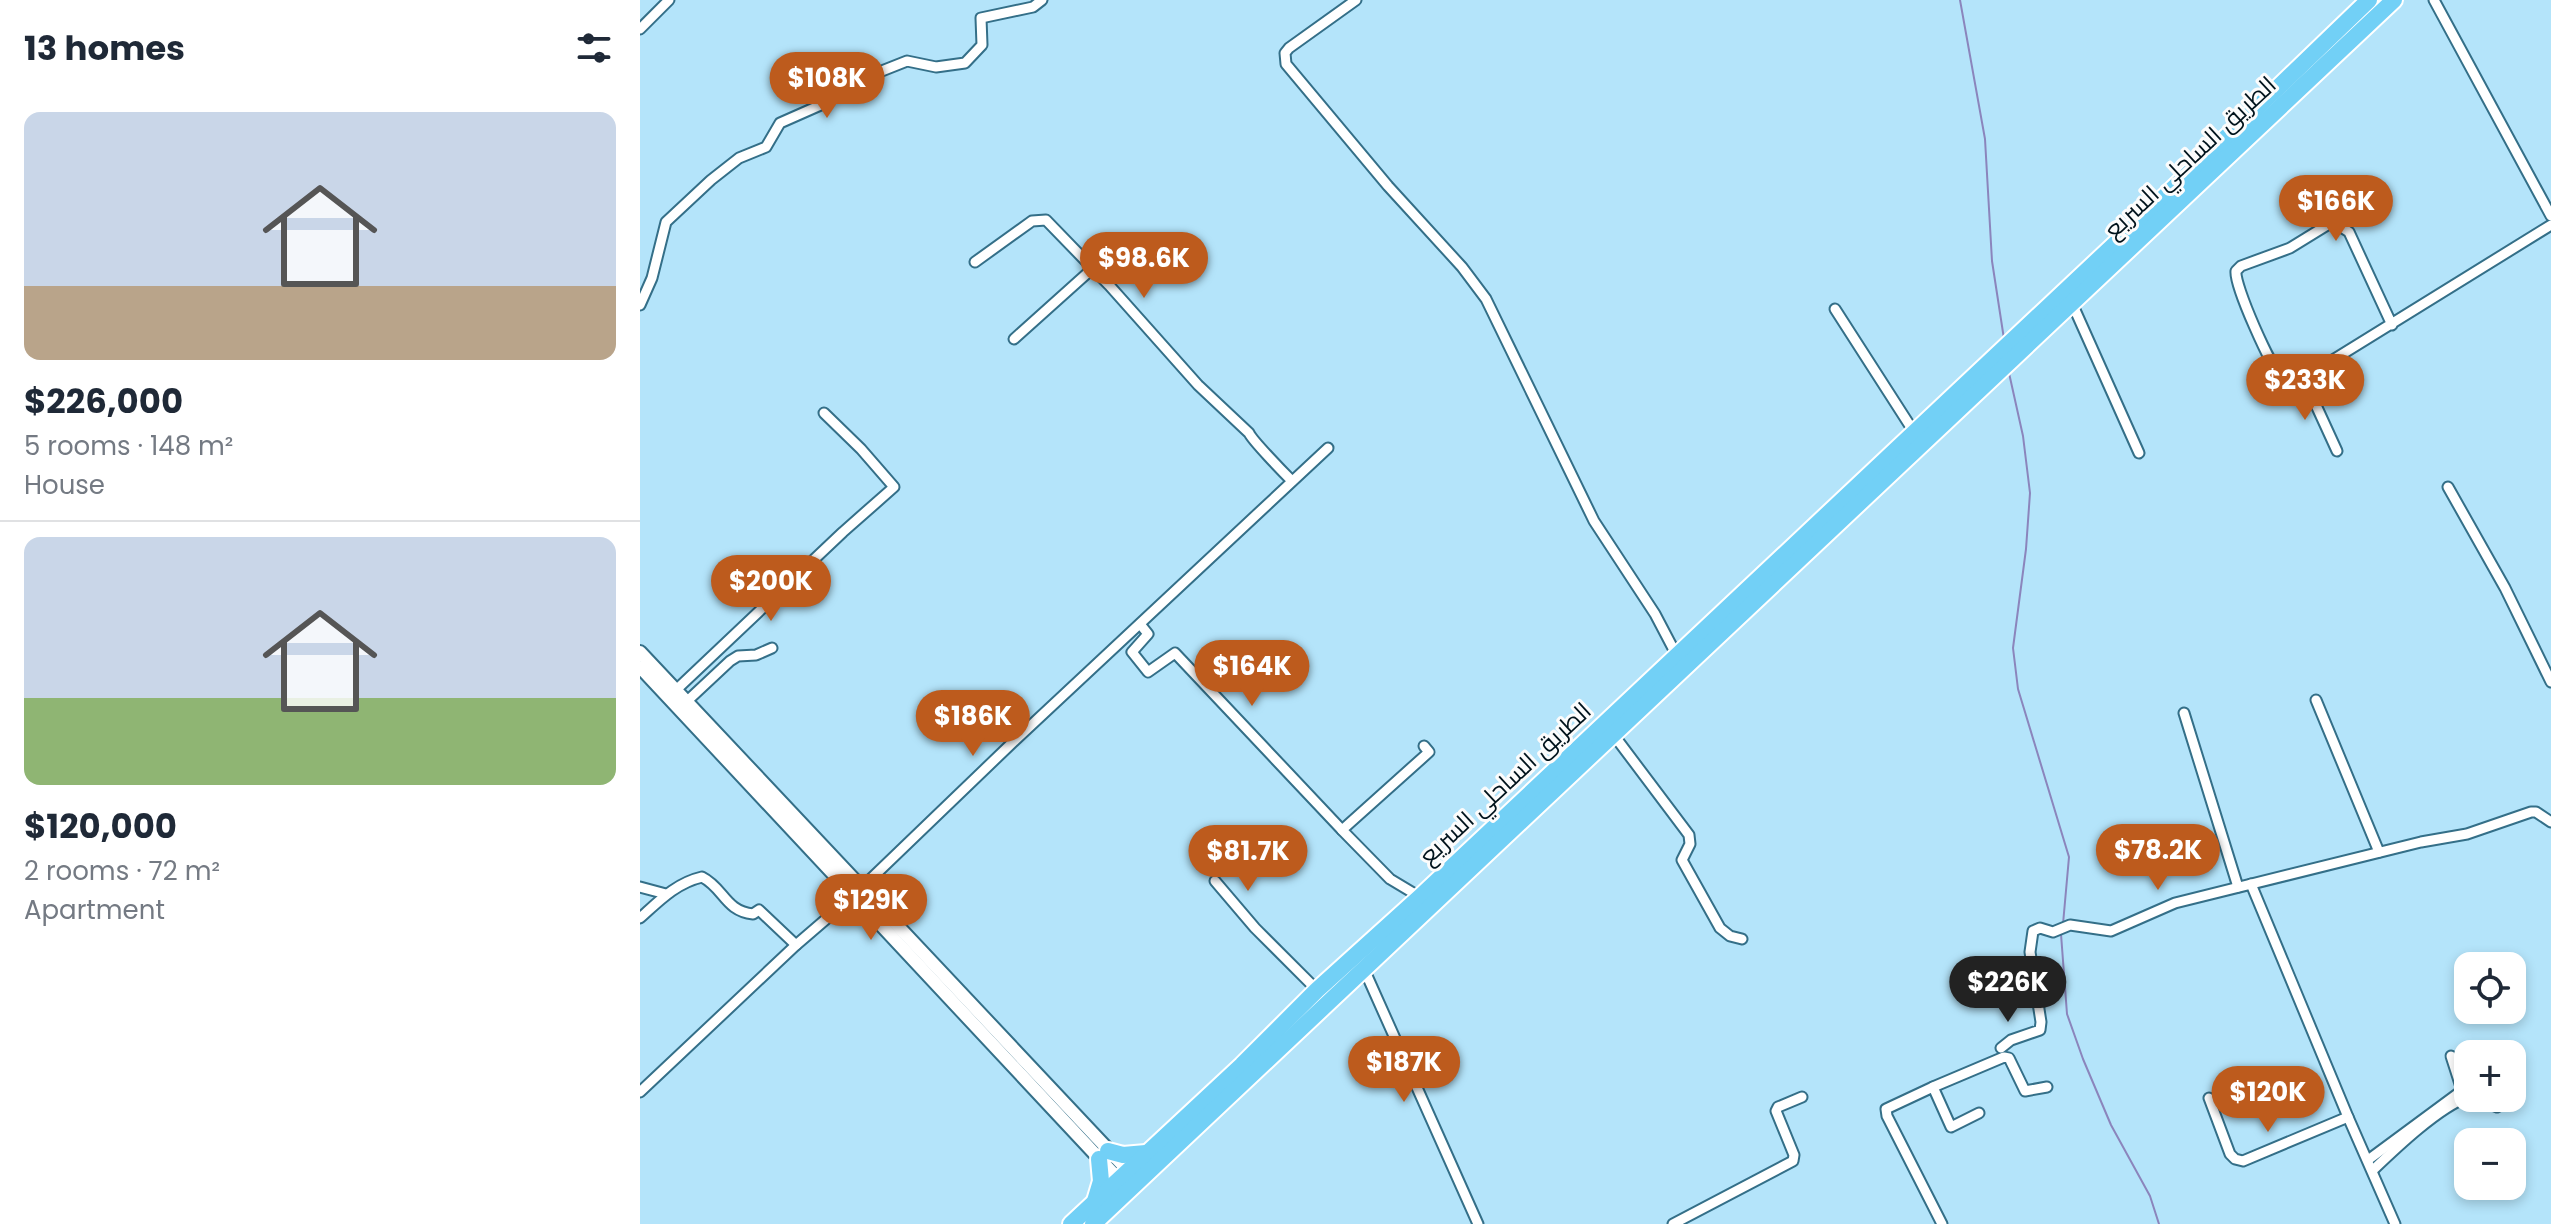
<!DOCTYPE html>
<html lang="en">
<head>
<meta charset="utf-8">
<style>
  :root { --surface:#fff; --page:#f6f6f7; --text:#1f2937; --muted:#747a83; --line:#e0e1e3; --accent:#bd5b1d }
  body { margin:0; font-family:Poppins,Cairo,sans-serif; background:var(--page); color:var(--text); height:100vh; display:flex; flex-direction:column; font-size:30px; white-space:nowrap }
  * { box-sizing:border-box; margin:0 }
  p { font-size:26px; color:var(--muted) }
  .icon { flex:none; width:44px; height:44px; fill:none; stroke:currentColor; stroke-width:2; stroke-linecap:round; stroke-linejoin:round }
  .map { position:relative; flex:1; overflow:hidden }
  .drawer { display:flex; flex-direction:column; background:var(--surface); width:640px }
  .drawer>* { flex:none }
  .fabs { position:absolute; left:1814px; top:952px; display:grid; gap:16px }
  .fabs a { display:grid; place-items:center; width:72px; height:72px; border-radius:16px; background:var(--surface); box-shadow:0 4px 12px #0003; font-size:40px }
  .price { position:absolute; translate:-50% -68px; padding:0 18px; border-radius:28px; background:var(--accent); color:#fff; font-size:26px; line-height:52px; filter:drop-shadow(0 2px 4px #0008) }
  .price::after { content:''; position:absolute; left:50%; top:48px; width:24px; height:18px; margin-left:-12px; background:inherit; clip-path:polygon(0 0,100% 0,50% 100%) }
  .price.current { background:#222; color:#fff }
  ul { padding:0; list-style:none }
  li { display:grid; align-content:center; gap:16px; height:424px; padding:0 24px }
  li+li { border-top:2px solid var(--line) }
  li span { display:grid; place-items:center; height:248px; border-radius:16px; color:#555 }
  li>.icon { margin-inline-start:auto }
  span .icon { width:144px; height:144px; fill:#fffc; stroke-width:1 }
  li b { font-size:34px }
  h2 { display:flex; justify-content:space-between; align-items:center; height:96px; padding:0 24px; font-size:34px }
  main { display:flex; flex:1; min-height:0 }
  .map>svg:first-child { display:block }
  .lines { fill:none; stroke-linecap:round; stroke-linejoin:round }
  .stream { stroke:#8b85bc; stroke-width:2 }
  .minor-casing { stroke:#346f88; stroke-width:13 }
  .tertiary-casing { stroke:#346f88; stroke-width:16 }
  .trunk-casing { stroke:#fff; stroke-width:20 }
  .minor { stroke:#fff; stroke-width:9 }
  .tertiary { stroke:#fff; stroke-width:12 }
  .trunk { stroke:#72d0f6; stroke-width:16 }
  .labels { text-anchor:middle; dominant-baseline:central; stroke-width:6; stroke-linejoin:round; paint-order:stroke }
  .street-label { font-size:24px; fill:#00131c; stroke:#fcfcfc }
</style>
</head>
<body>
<main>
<section class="drawer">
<h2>13 homes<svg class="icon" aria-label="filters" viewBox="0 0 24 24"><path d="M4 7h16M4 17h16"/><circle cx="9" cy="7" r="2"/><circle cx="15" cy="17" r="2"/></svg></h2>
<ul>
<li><span style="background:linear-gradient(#c9d6e8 70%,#b9a48a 0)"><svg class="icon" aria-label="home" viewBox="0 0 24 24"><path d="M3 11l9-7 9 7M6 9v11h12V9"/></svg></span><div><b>$226,000</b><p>5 rooms · 148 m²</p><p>House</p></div></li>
<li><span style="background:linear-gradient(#c9d6e8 65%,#8fb573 0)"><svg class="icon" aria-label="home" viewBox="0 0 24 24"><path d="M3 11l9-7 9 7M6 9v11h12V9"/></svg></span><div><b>$120,000</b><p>2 rooms · 72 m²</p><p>Apartment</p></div></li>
</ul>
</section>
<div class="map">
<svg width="1911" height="1224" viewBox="0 0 1911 1224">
  <rect width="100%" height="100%" fill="#b4e4fa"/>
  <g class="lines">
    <g class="stream">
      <polyline points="1320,0 1345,139 1352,261 1364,339"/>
      <polyline points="1369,373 1383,436 1390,493 1386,549 1373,648 1378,689 1429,857 1423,924"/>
      <polyline points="1421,934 1427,1014 1443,1059 1471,1125 1510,1196 1519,1224"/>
    </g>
    <defs>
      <g id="minor">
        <polyline points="716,0 649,48 645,53 646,64 748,186 822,267 846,299 954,521 1015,614 1036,654"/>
        <polyline points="1794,0 1911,216"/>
        <polyline points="0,29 29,0"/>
        <path d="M 335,262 L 392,221 L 406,220 L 469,285 L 558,385 L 609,433 C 612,440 643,472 652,481"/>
        <polyline points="1431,301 1499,453"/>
        <polyline points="0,305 12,278 26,222 71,180 99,158 126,147 140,123 183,104 214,82 267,61 296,67 325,63 342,45 341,18 393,7 402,0"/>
        <polyline points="1195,309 1274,432"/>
        <path d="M 1752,325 L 1709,232 L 1698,225 L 1689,224 L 1650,248 L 1601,266 L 1596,271 C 1594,285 1631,368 1643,380 C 1647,384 1649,383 1654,384 L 1911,225"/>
        <polyline points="374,339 452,269"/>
        <polyline points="1664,379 1697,451"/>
        <polyline points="1808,487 1865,588 1911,682"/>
        <polyline points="500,624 508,634 492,652 508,672 535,653 702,830"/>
        <polyline points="36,690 203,532 254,487 221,449 184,413"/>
        <polyline points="1676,700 1739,852"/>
        <polyline points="44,704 90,661 98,656 116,655 132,648"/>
        <polyline points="1544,713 1598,887"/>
        <polyline points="973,734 1049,835 1050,844 1042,860 1080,928 1090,936 1102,939"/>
        <polyline points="575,881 615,928 677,990"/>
        <polyline points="1611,884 1708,1117 1755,1224"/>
        <polyline points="0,887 26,894"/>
        <polyline points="780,897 750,879 702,830 789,752 784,746"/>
        <path d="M 0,918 C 19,901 36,883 62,877 C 84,888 85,911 113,914 L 119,910 L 156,945"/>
        <polyline points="724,969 838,1224"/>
        <polyline points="1361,1048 1371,1040 1400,1030 1401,1022 1390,952 1393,931 1400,928 1413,932 1430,925 1471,931 1535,903 1781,842 1827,834 1891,812 1896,812 1911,822"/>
        <polyline points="1293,1087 1364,1057 1369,1058 1385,1091 1407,1087"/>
        <polyline points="0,1092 156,945 213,896 371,744 688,448"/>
        <polyline points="1569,1098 1590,1154 1595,1159 1603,1161 1708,1117"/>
        <polyline points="1835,1098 1857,1107"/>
        <polyline points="1728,1160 1820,1092 1821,1087 1811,1056"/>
        <path d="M 1733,1170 C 1756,1148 1799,1107 1828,1097"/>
        <polyline points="1033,1224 1153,1161 1154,1155 1136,1111 1138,1107 1162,1097"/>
        <polyline points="1302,1224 1247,1116 1246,1109 1293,1087 1311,1127 1339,1113"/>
      </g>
      <g id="tertiary">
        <polyline points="0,652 493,1176"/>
        <polyline points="0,667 484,1185"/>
      </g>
      <g id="trunk">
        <polyline points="468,1151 483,1155 506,1153"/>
        <polyline points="455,1201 461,1181 459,1159"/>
        <polyline points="431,1224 602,1065 677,990 780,897 1492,228 1729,0"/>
        <polyline points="453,1224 1754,0"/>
      </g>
    </defs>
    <use href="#minor" class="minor-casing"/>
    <use href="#tertiary" class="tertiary-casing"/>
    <use href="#trunk" class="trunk-casing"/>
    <use href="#minor" class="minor"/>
    <use href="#tertiary" class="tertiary"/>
    <use href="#trunk" class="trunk"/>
  </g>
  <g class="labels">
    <g class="street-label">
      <text transform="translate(1550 157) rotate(-43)">الطريق الساحلي السريع</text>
      <text transform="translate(865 783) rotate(-43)">الطريق الساحلي السريع</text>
    </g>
  </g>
</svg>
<div class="fabs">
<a><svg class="icon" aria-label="locate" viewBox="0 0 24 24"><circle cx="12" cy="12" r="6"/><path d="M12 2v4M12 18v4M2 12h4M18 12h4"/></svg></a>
<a>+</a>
<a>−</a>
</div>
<b class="price" style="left:187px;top:120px">$108K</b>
<b class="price" style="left:1696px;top:243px">$166K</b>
<b class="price" style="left:504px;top:300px">$98.6K</b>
<b class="price" style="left:1665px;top:422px">$233K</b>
<b class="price" style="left:131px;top:623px">$200K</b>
<b class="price" style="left:612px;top:708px">$164K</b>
<b class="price" style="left:333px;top:758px">$186K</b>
<b class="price" style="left:1518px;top:892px">$78.2K</b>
<b class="price" style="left:608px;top:893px">$81.7K</b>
<b class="price" style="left:231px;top:942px">$129K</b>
<b class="price current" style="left:1368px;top:1024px">$226K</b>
<b class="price" style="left:764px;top:1104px">$187K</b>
<b class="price" style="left:1628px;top:1134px">$120K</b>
</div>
</main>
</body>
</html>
